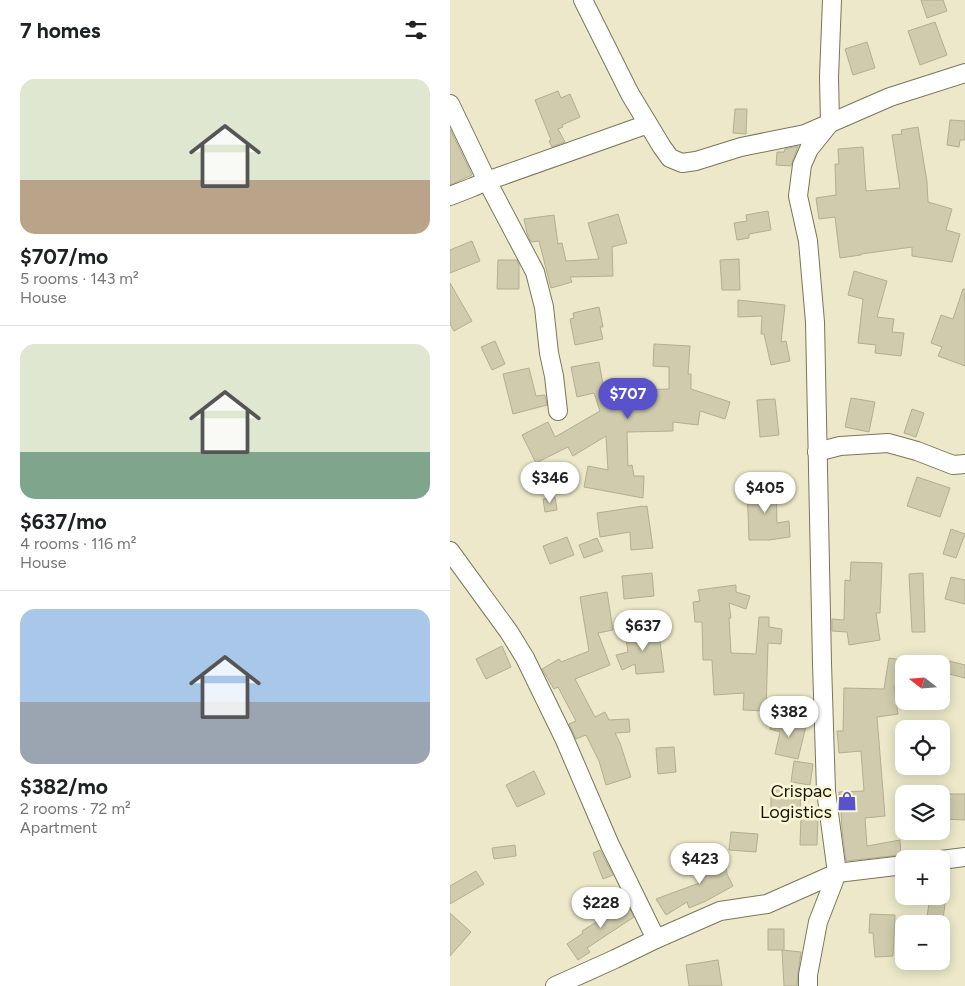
<!DOCTYPE html>
<html lang="en">
<head>
<meta charset="utf-8">
<style>
  :root { --surface:#fff; --page:#f2f2f2; --text:#202124; --muted:#757577; --line:#e0e0e0; --accent:#5a52ca }
  body { margin:0; font-family:Figtree,sans-serif; background:var(--page); color:var(--text); height:100vh; display:flex; flex-direction:column; font-size:19px; white-space:nowrap }
  * { box-sizing:border-box; margin:0 }
  p { font-size:16px; color:var(--muted) }
  .icon { flex:none; width:28px; height:28px; fill:none; stroke:currentColor; stroke-width:2; stroke-linecap:round; stroke-linejoin:round }
  .map { position:relative; flex:1; overflow:hidden }
  .panel { display:flex; flex-direction:column; background:var(--surface); width:450px }
  .panel>* { flex:none }
  .needle { width:32px; rotate:287deg }
  .controls { position:absolute; left:445px; top:655px; display:grid; gap:10px }
  .controls a { display:grid; place-items:center; width:55px; height:55px; border-radius:10px; background:var(--surface); box-shadow:0 2px 12px #0003; font-size:25px }
  .price { position:absolute; translate:-50% -42px; padding:0 11px; border-radius:18px; background:#fff; color:#222; font-size:16px; line-height:32px; filter:drop-shadow(0 1px 2px #0008) }
  .price::after { content:''; position:absolute; left:50%; top:30px; width:15px; height:11px; margin-left:-8px; background:inherit; clip-path:polygon(0 0,100% 0,50% 100%) }
  .price.current { background:var(--accent); color:#fff }
  ul { padding:0; list-style:none }
  li { display:grid; align-content:center; gap:10px; height:265px; padding:0 20px }
  li+li { border-top:1px solid var(--line) }
  li span { display:grid; place-items:center; height:155px; border-radius:15px; color:#555 }
  li>.icon { margin-inline-start:auto }
  span .icon { width:90px; height:90px; fill:#fffc; stroke-width:1 }
  li b { font-size:21px }
  h2 { display:flex; justify-content:space-between; align-items:center; height:60px; padding:0 20px; font-size:21px }
  main { display:flex; flex:1; min-height:0 }
  .map>svg:first-child { display:block }
  .building { fill:#cfcbac; stroke:#b2ae90 }
  .lines { fill:none; stroke-linecap:round; stroke-linejoin:round }
  .minor-casing { stroke:#7a7659; stroke-width:20 }
  .minor { stroke:#fff; stroke-width:18 }
  .labels { text-anchor:middle; dominant-baseline:central; stroke-width:5; stroke-linejoin:round; paint-order:stroke }
  .poi-label { font-size:18px; fill:#16150a; stroke:#faf6d6; text-anchor:end }
</style>
</head>
<body>
<main>
<section class="panel">
<h2>7 homes<svg class="icon" aria-label="filters" viewBox="0 0 24 24"><path d="M4 7h16M4 17h16"/><circle cx="9" cy="7" r="2"/><circle cx="15" cy="17" r="2"/></svg></h2>
<ul>
<li><span style="background:linear-gradient(#dfe7d0 65%,#b9a48a 0)"><svg class="icon" aria-label="home" viewBox="0 0 24 24"><path d="M3 11l9-7 9 7M6 9v11h12V9"/></svg></span><div><b>$707/mo</b><p>5 rooms · 143 m²</p><p>House</p></div></li>
<li><span style="background:linear-gradient(#dfe7d0 70%,#7fa58c 0)"><svg class="icon" aria-label="home" viewBox="0 0 24 24"><path d="M3 11l9-7 9 7M6 9v11h12V9"/></svg></span><div><b>$637/mo</b><p>4 rooms · 116 m²</p><p>House</p></div></li>
<li><span style="background:linear-gradient(#a9c7e8 60%,#9aa5b1 0)"><svg class="icon" aria-label="home" viewBox="0 0 24 24"><path d="M3 11l9-7 9 7M6 9v11h12V9"/></svg></span><div><b>$382/mo</b><p>2 rooms · 72 m²</p><p>Apartment</p></div></li>
</ul>
</section>
<div class="map">
<svg width="515" height="986" viewBox="0 0 515 986">
  <rect width="100%" height="100%" fill="#ece8c9"/>
  <g class="building">
    <polygon points="471,0 493,0 497,11 477,18"/>
    <polygon points="485,22 497,55 470,65 458,31"/>
    <polygon points="417,42 425,68 403,75 395,49"/>
    <polygon points="108,91 111,98 120,94 130,117 112,125 113,127 108,129 115,142 102,147 99,141 101,140 85,100"/>
    <polygon points="285,109 297,109 296,134 283,133"/>
    <polygon points="500,120 515,121 515,140 510,140 509,147 497,145"/>
    <polygon points="468,127 477,182 478,202 502,209 496,230 510,234 502,262 462,256 462,247 411,254 411,255 390,258 385,217 369,219 366,198 386,195 385,164 389,164 388,149 413,147 416,191 450,188 442,135 452,134 451,130"/>
    <polygon points="0,129 22,175 0,185"/>
    <polygon points="348,146 341,166 326,165 327,152 334,152 335,149"/>
    <polygon points="318,211 321,230 299,234 299,238 287,240 284,223 297,221 296,215"/>
    <polygon points="168,214 177,243 162,247 163,276 120,277 122,282 101,288 89,241 81,242 77,233 74,219 104,215 108,244 112,243 116,261 149,259 138,223"/>
    <polygon points="22,241 30,261 0,273 0,250"/>
    <polygon points="289,259 290,290 272,290 270,260"/>
    <polygon points="48,260 67,260 69,265 69,289 47,289"/>
    <polygon points="404,271 437,281 427,317 444,319 442,332 454,333 451,356 425,353 426,345 408,343 413,299 398,295"/>
    <polygon points="0,283 22,321 4,331 0,324"/>
    <polygon points="513,289 515,289 515,366 488,356 492,347 481,343 491,315 503,319"/>
    <polygon points="288,300 335,305 331,342 336,341 340,361 321,365 314,334 311,334 312,316 288,317"/>
    <polygon points="149,307 153,327 150,327 153,339 125,345 120,319 124,318 123,313"/>
    <polygon points="45,341 55,364 42,370 31,347"/>
    <polygon points="204,344 240,346 238,374 241,374 241,389 280,402 275,419 250,411 248,425 223,422 223,431 177,432 178,466 182,465 184,476 194,476 193,498 134,487 138,466 158,470 156,436 123,456 118,447 86,463 72,435 98,422 105,437 150,411 144,393 127,397 121,367 149,362 157,407 178,395 189,394 188,390 219,389 219,367 203,366"/>
    <polygon points="79,368 86,396 95,395 97,405 63,414 53,374"/>
    <polygon points="401,398 425,402 419,432 395,427"/>
    <polygon points="325,399 329,435 310,437 307,400"/>
    <polygon points="462,409 474,413 466,437 454,433"/>
    <polygon points="467,477 500,488 490,517 457,506"/>
    <polygon points="326,484 327,523 339,521 340,537 319,540 299,540 297,485"/>
    <polygon points="105,497 107,510 95,512 93,499"/>
    <polygon points="193,506 193,507 197,506 203,548 181,550 180,532 150,537 147,513"/>
    <polygon points="501,529 515,534 506,558 493,554"/>
    <polygon points="117,537 124,555 100,564 93,546"/>
    <polygon points="147,538 153,551 134,558 129,545"/>
    <polygon points="401,562 432,563 430,613 426,613 430,640 399,645 397,632 382,631 382,619 394,620 395,580 400,581"/>
    <polygon points="202,573 204,596 174,599 172,576"/>
    <polygon points="473,573 475,632 462,632 459,574"/>
    <polygon points="501,577 515,580 515,604 495,599"/>
    <polygon points="286,585 286,592 300,596 296,609 279,603 281,618 279,618 281,653 306,654 309,617 319,617 319,627 332,629 331,644 318,643 316,711 293,710 294,693 264,695 262,660 253,660 252,622 245,622 243,602 250,601 248,590"/>
    <polygon points="157,592 163,630 148,633 160,665 125,679 145,717 155,712 159,720 179,719 180,732 165,733 170,743 181,777 156,785 149,761 136,735 126,739 119,724 126,721 108,687 104,689 92,669 109,659 111,662 139,651 130,597"/>
    <polygon points="208,627 214,672 186,674 185,664 172,670 166,655 178,652 175,632"/>
    <polygon points="52,646 61,667 36,679 26,659"/>
    <polygon points="439,658 454,660 454,688 444,686 448,714 427,717 435,816 415,818 417,846 450,840 451,855 396,861 392,830 391,811 390,811 389,792 414,791 411,751 389,753 387,731 393,731 394,688 434,689"/>
    <polygon points="491,659 515,665 515,678 491,672"/>
    <polygon points="323,718 356,726 348,759 325,754 330,732 320,729"/>
    <polygon points="224,747 226,772 208,774 206,748"/>
    <polygon points="344,761 363,764 360,785 341,782"/>
    <polygon points="84,771 95,794 67,807 56,785"/>
    <polygon points="321,787 351,788 350,809 321,808"/>
    <polygon points="491,794 515,794 515,820 491,819"/>
    <polygon points="351,817 368,818 367,845 350,845"/>
    <polygon points="281,832 308,834 306,852 279,850"/>
    <polygon points="65,845 66,856 44,859 42,848"/>
    <polygon points="150,850 163,875 153,879 143,853"/>
    <polygon points="274,855 277,874 283,886 256,901 239,908 237,902 216,915 206,899 252,882 242,866 256,857"/>
    <polygon points="26,871 34,884 0,904 0,886"/>
    <polygon points="480,896 496,897 493,919 477,917"/>
    <polygon points="174,898 184,917 137,948 140,952 128,960 117,944 133,933 132,931 159,914 156,910"/>
    <polygon points="0,913 21,932 0,956"/>
    <polygon points="420,914 445,915 443,956 425,957 423,933 419,933"/>
    <rect x="318" y="929" width="16" height="21"/>
    <polygon points="332,950 351,952 348,973 347,986 334,986"/>
    <polygon points="268,960 272,986 239,986 236,965"/>
  </g>
  <g class="lines">
    <defs>
      <g id="minor">
        <polyline points="133,0 180,94 212,147 220,158 232,163 246,161 291,147 355,134 440,97 515,73"/>
        <polyline points="0,104 37,181 85,272 94,307 99,353 104,376 108,411"/>
        <polyline points="0,196 23,187 37,181 198,124"/>
        <polyline points="367,452 390,446 438,443 467,451 503,465 515,464"/>
        <polyline points="0,551 59,632 75,658 114,738 160,845 206,939"/>
        <polyline points="491,860 515,857"/>
        <polyline points="105,986 165,959 206,939 270,911 317,904 387,873 454,865"/>
        <polyline points="358,986 358,975 368,922 387,873 376,791 372,663 365,322 358,241 348,196 352,165 359,149 380,123 379,77 382,0"/>
      </g>
    </defs>
    <use href="#minor" class="minor-casing"/>
    <use href="#minor" class="minor"/>
  </g>
  <defs>
    <symbol id="shop-bare" viewBox="-9 -9 18 18"><path d="M-5-2.5h2.3a2.7 3.5 0 0 1 5.4 0H5L5.5 6h-11ZM-1.5-2.5h3a1.5 2.3 0 0 0-3 0Z" fill="#5a52ca" stroke="#faf6d6" stroke-width="2.5" paint-order="stroke"/></symbol>
  </defs>
  <g fill-rule="evenodd">
    <use href="#shop-bare" x="383" y="787" width="28" height="28"/>
  </g>
  <g class="labels">
    <g class="poi-label">
      <text x="382" y="791">Crispac<tspan x="382" dy="21">Logistics</tspan></text>
    </g>
  </g>
</svg>
<div class="controls">
<a><svg class="needle" viewBox="-14 -14 28 28"><path d="M0-13l5 13h-10z" fill="#e53935"/><path d="M0 13l5-13h-10z" fill="#757577"/></svg></a>
<a><svg class="icon" aria-label="locate" viewBox="0 0 24 24"><circle cx="12" cy="12" r="6"/><path d="M12 2v4M12 18v4M2 12h4M18 12h4"/></svg></a>
<a><svg class="icon" aria-label="layers" viewBox="0 0 24 24"><path d="M12 4l9 5-9 5-9-5zM3 14l9 5 9-5"/></svg></a>
<a>+</a>
<a>−</a>
</div>
<b class="price current" style="left:178px;top:420px">$707</b>
<b class="price" style="left:100px;top:504px">$346</b>
<b class="price" style="left:315px;top:514px">$405</b>
<b class="price" style="left:193px;top:652px">$637</b>
<b class="price" style="left:339px;top:738px">$382</b>
<b class="price" style="left:250px;top:885px">$423</b>
<b class="price" style="left:151px;top:929px">$228</b>
</div>
</main>
</body>
</html>
